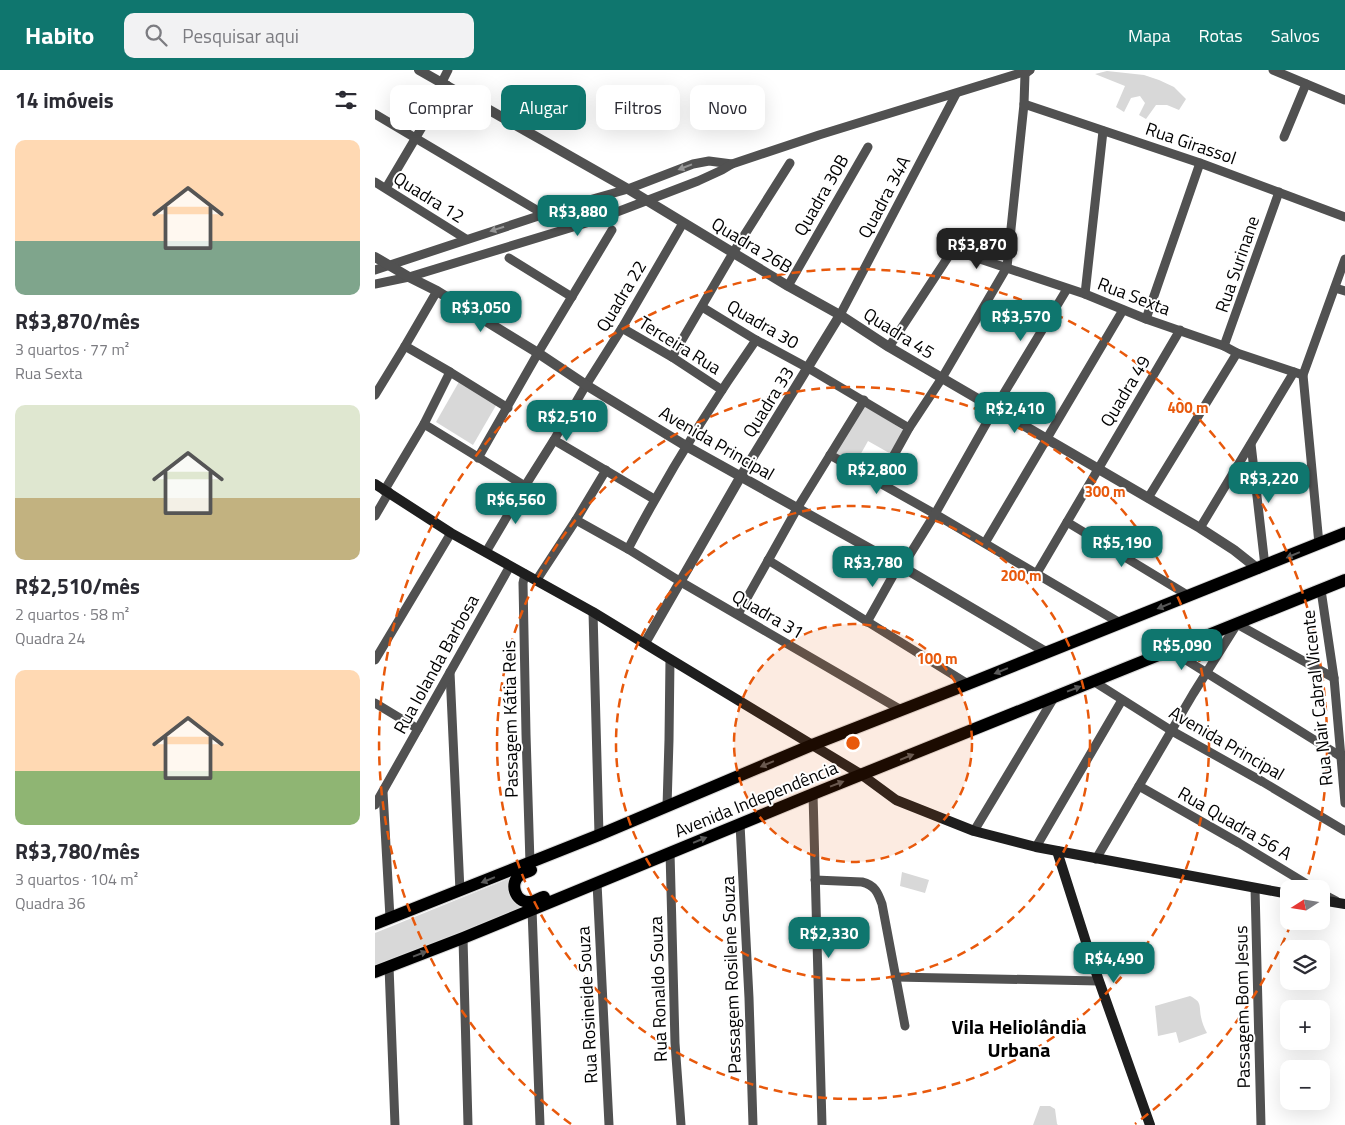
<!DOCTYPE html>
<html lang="pt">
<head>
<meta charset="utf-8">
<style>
  :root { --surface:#fff; --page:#f2f2f3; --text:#2b2b33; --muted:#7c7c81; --accent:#0f766e }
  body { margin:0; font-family:"Titillium Web",sans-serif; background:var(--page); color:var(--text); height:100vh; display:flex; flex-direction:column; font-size:19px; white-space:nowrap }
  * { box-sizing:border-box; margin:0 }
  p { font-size:16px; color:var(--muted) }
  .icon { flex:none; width:28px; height:28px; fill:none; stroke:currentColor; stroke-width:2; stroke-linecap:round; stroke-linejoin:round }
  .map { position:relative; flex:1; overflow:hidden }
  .panel { display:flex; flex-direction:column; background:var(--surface); width:375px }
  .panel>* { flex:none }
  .guide { position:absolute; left:15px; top:15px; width:475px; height:45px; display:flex; gap:10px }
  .needle { width:32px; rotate:258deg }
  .tools { position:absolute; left:905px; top:810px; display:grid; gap:10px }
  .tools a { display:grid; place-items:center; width:50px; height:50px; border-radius:10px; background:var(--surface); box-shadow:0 5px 20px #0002; font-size:25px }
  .price { position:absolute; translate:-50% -42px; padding:0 11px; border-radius:10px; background:var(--accent); color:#fff; font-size:16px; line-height:32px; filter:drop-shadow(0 1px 2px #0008) }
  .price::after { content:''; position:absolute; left:50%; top:30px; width:15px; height:11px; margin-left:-8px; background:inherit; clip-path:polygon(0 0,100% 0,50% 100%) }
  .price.selected { background:#222; color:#fff }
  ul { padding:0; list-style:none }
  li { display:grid; align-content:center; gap:10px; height:265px; padding:0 15px }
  li span { display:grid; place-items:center; height:155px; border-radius:10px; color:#555 }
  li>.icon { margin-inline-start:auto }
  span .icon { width:90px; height:90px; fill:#fffc; stroke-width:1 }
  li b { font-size:21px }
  h2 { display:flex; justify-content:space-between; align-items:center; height:60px; padding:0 15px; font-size:21px }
  .tag { padding:0 18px; border-radius:10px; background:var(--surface); box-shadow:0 5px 20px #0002; font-size:18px; line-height:45px }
  .tag.selected { background:var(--accent); color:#fff }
  header { display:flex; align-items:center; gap:30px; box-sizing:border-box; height:70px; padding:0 25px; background:var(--accent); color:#fff }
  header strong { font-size:24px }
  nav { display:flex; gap:28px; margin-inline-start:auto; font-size:18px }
  .search { width:350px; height:45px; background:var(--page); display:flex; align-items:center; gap:12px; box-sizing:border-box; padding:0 18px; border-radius:10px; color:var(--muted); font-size:19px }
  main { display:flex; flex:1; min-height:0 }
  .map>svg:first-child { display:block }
  .green { fill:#d8d8d8 }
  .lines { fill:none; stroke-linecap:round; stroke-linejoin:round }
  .primary-casing { stroke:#dbdbdb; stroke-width:14 }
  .minor { stroke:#515151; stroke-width:9 }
  .tertiary { stroke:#515151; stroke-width:10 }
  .secondary { stroke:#1e1e1e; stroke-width:10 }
  .primary { stroke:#000; stroke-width:12 }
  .oneway { fill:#979797 }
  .oneway2 { fill:#595959 }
  .ring { fill:none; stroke:#e8590c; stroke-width:2.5; stroke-dasharray:9 6 }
  .labels { text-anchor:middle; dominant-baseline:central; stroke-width:4; stroke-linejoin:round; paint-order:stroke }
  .street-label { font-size:18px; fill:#000; stroke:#fff }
  .quarter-label { font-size:20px; font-weight:bold; fill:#000; stroke:#fff }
  .centre { fill:#e8590c; stroke:#fff; stroke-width:2.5 }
  .ring-label { font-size:15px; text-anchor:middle; font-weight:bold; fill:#e8590c; stroke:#fff; stroke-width:4; stroke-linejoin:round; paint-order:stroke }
</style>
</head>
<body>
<header>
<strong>Habito</strong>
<div class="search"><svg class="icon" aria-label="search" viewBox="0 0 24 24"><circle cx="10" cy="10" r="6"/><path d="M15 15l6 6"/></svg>Pesquisar aqui</div>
<nav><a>Mapa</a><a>Rotas</a><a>Salvos</a></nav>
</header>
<main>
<section class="panel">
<h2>14 imóveis<svg class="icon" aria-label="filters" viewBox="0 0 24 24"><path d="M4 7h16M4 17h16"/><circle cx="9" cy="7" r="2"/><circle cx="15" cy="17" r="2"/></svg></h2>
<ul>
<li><span style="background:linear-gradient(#ffd9b3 65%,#7fa58c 0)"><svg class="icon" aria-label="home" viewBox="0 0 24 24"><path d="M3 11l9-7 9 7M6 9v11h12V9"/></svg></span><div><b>R$3,870/mês</b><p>3 quartos · 77 m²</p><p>Rua Sexta</p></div></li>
<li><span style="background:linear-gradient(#dfe7d0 60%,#c2b280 0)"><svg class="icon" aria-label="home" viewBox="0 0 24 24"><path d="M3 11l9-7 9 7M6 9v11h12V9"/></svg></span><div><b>R$2,510/mês</b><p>2 quartos · 58 m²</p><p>Quadra 24</p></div></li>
<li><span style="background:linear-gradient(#ffd9b3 65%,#8fb573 0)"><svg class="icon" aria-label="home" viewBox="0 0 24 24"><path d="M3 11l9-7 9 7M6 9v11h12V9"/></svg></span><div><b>R$3,780/mês</b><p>3 quartos · 104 m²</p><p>Quadra 36</p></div></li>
</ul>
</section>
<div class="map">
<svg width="970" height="1055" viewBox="0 0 970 1055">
  <rect width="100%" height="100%" fill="#fff"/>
  <g class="green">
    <polygon points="732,1 769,5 784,10 799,17 811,29 804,40 792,35 781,35 771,49 764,45 770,33 765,26 756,28 749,42 741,37 750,16 720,4"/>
    <polygon points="85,310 123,332 98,375 61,352"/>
    <polygon points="488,334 528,360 516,384 493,371 479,396 459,385"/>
    <polygon points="527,802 554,810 550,823 525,816"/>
    <path d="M 135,808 C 134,819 139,832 147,839 L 0,899 L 0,863 Z"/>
    <path d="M 815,926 C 827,932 824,935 826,947 C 827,952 829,958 832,963 L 804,973 L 801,962 L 783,966 L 780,936 Z"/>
    <polygon points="665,1036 675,1036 680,1039 682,1054 683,1055 658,1055"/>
  </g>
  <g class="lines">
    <defs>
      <g id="primary">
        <path d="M 156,800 C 153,802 148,803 145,805 C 134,813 140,832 154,832 C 159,832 164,828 169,827"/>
        <polyline points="0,854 224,765 437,675 593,614 970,463"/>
        <polyline points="0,902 88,868 438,724 970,510"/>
      </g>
    </defs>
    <use href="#primary" class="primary-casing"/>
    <g class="minor">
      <polyline points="898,0 970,30"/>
      <polyline points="67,12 73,0"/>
      <polyline points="649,34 825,93 970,147"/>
      <polyline points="0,44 160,139"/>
      <polyline points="909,67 931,14"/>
      <polyline points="0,112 91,169"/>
      <polyline points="11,118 72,15"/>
      <polyline points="134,188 197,227"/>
      <polyline points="0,200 200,134 253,119 318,94 334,91 357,94"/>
      <polyline points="0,214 34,207 221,150 323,111 347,100 357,94 444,65 655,0"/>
      <polyline points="413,216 493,77"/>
      <polyline points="960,218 970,221"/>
      <polyline points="710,224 728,61"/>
      <polyline points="327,237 381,270 433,298 534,358"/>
      <polyline points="465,245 581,24"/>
      <polyline points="771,249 825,93"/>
      <polyline points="247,258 297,287 347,320"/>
      <polyline points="30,276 75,302 133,338"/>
      <polyline points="849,276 904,122"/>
      <polyline points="514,277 577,181 584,182 710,224 771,249 849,276 862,283 928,305"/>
      <polyline points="297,287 358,183 415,93"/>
      <polyline points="0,325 30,276 62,221"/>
      <polyline points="49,354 150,416"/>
      <polyline points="179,370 279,429"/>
      <polyline points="876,374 890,496"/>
      <polyline points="455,385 560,444 745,553"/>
      <polyline points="103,388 163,283 237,160"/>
      <polyline points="504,412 534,358 567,308 632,197 649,34 650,4 655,0"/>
      <polyline points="9,421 49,354 75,302"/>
      <polyline points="773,428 862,283"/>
      <polyline points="0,446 14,422"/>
      <polyline points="201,450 253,479 306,512 526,640"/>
      <polyline points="692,452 814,526"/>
      <polyline points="825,458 919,302"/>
      <polyline points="610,473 748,240"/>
      <polyline points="944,474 928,305 970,189"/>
      <path d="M 253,479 C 291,407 334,337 381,270"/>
      <polyline points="111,482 150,416 179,370 211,315 247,258 308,153"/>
      <polyline points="393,490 593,614"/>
      <polyline points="527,497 560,444 620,338 692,219"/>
      <polyline points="662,503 805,260"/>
      <polyline points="150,504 148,513 151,664 155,793"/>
      <polyline points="161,511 201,450 231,400"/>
      <polyline points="946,520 959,608 970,733"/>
      <polyline points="218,542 224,765"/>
      <polyline points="363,544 423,437 489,330"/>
      <polyline points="492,552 524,495"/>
      <polyline points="795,580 965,686"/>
      <polyline points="0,590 76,463"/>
      <polyline points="75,602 85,821"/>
      <polyline points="718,611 797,661 888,712 970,761"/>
      <polyline points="0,633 43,659"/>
      <polyline points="764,716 864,773 940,819"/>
      <polyline points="8,722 15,848"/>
      <polyline points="438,724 447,1055"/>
      <polyline points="0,735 135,496"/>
      <polyline points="292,737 294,670 295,589"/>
      <polyline points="365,754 374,928 378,1055"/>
      <polyline points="599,761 680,626"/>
      <polyline points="661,777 747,630"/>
      <polyline points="295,782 300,973 306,1055"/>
      <polyline points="721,789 818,624 862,554 959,608"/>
      <path d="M 440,810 L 487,812 C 500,815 503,823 507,834 L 530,956"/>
      <polyline points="222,813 234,1055"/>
      <polyline points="880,818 886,1055"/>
      <polyline points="946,823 961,831"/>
      <polyline points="157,839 165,1055"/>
      <polyline points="88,868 93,1055"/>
      <polyline points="14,896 20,1055"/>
      <polyline points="520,907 724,911"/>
    </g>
    <g class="tertiary">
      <polyline points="44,0 253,119 413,216 465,245 514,277 567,308 825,458 859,480 883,499"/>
      <polyline points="0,187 34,207 62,221 163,283 211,315 311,376 524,495 671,582"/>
      <polyline points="270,573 366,406 465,245"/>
    </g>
    <g class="secondary">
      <polyline points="0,414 76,463 218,542 295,589 487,705 521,730 599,761 661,777 914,824"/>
      <polyline points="682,781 718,894 775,1055"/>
      <polyline points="946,830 970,834"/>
    </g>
    <use href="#primary" class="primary"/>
  </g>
  <defs><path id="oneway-solid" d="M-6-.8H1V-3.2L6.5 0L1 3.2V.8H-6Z" transform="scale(1.25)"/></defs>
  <g class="oneway">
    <use href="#oneway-solid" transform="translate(310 97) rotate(159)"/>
    <use href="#oneway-solid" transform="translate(122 159) rotate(162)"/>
  </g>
  <g class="oneway2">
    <use href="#oneway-solid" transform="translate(918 485) rotate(157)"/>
    <use href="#oneway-solid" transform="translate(789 536) rotate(158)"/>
    <use href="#oneway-solid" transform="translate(626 601) rotate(158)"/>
    <use href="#oneway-solid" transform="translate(699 619) rotate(-21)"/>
    <use href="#oneway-solid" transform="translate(532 687) rotate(-22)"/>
    <use href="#oneway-solid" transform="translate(392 694) rotate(157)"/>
    <use href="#oneway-solid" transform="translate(462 714) rotate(-21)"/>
    <use href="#oneway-solid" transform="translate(325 770) rotate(-22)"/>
    <use href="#oneway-solid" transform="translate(113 810) rotate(158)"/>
    <use href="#oneway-solid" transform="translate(45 884) rotate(-21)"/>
  </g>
  <circle cx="478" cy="673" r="119" fill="#e8590c" fill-opacity=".12"/>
  <g class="ring">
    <circle cx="478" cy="673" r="119"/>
    <circle cx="478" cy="673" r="237"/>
    <circle cx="478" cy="673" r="356"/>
    <path d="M916 854A474 474 0 0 1 760 1054M196 1054A474 474 0 1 1 930 816"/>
  </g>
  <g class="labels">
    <g class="street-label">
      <text transform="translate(816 73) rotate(19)">Rua Girassol</text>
      <text transform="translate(446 125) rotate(-60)">Quadra 30B</text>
      <text transform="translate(54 127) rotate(32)">Quadra 12</text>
      <text transform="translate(509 127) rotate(-62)">Quadra 34A</text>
      <text transform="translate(377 175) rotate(31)">Quadra 26B</text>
      <text transform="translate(862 194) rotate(-71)">Rua Surinane</text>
      <text transform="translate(246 226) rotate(-59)">Quadra 22</text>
      <text transform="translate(759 226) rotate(21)">Rua Sexta</text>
      <text transform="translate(388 254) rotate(30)">Quadra 30</text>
      <text transform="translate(524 263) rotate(32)">Quadra 45</text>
      <text transform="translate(305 275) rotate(32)">Terceira Rua</text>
      <text transform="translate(750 321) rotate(-59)">Quadra 49</text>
      <text transform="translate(393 332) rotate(-58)">Quadra 33</text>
      <text transform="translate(342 373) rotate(30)">Avenida Principal</text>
      <text transform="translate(393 544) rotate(30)">Quadra 31</text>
      <text transform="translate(61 594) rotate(-61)">Rua Iolanda Barbosa</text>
      <text transform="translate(942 628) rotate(-96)">Rua Nair Cabral Vicente</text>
      <text transform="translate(135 649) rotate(-91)">Passagem Kátia Reis</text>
      <text transform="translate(852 673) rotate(30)">Avenida Principal</text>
      <text transform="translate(381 729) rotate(-22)">Avenida Independência</text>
      <text transform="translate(860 753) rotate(30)">Rua Quadra 56 A</text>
      <text transform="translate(356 905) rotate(-92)">Passagem Rosilene Souza</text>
      <text transform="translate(283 919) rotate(-92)">Rua Ronaldo Souza</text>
      <text transform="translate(212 935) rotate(-93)">Rua Rosineide Souza</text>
      <text transform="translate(867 937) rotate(-91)">Passagem Bom Jesus</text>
    </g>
    <g class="quarter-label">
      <text x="644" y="956">Vila Heliolândia<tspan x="644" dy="23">Urbana</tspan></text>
    </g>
  </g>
  <circle cx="478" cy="673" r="8" class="centre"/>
  <g class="ring-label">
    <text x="813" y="343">400 m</text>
    <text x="730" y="427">300 m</text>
    <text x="646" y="511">200 m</text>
    <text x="562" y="594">100 m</text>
  </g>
</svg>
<div class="tools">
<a><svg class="needle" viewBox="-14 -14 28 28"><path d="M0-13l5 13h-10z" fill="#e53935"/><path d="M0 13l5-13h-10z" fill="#7c7c81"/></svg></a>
<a><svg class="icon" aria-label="layers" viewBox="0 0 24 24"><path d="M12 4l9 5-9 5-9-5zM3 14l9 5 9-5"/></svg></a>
<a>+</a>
<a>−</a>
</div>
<b class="price" style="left:203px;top:167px">R$3,880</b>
<b class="price selected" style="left:602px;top:200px">R$3,870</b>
<b class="price" style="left:106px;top:263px">R$3,050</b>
<b class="price" style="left:646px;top:272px">R$3,570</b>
<b class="price" style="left:640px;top:364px">R$2,410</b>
<b class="price" style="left:192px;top:372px">R$2,510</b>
<b class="price" style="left:502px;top:425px">R$2,800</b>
<b class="price" style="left:894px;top:434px">R$3,220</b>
<b class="price" style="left:141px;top:455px">R$6,560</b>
<b class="price" style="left:747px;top:498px">R$5,190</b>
<b class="price" style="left:498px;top:518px">R$3,780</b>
<b class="price" style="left:807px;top:601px">R$5,090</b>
<b class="price" style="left:454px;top:889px">R$2,330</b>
<b class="price" style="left:739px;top:914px">R$4,490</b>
<div class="guide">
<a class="tag">Comprar</a>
<a class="tag selected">Alugar</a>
<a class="tag">Filtros</a>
<a class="tag">Novo</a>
</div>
</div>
</main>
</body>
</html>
